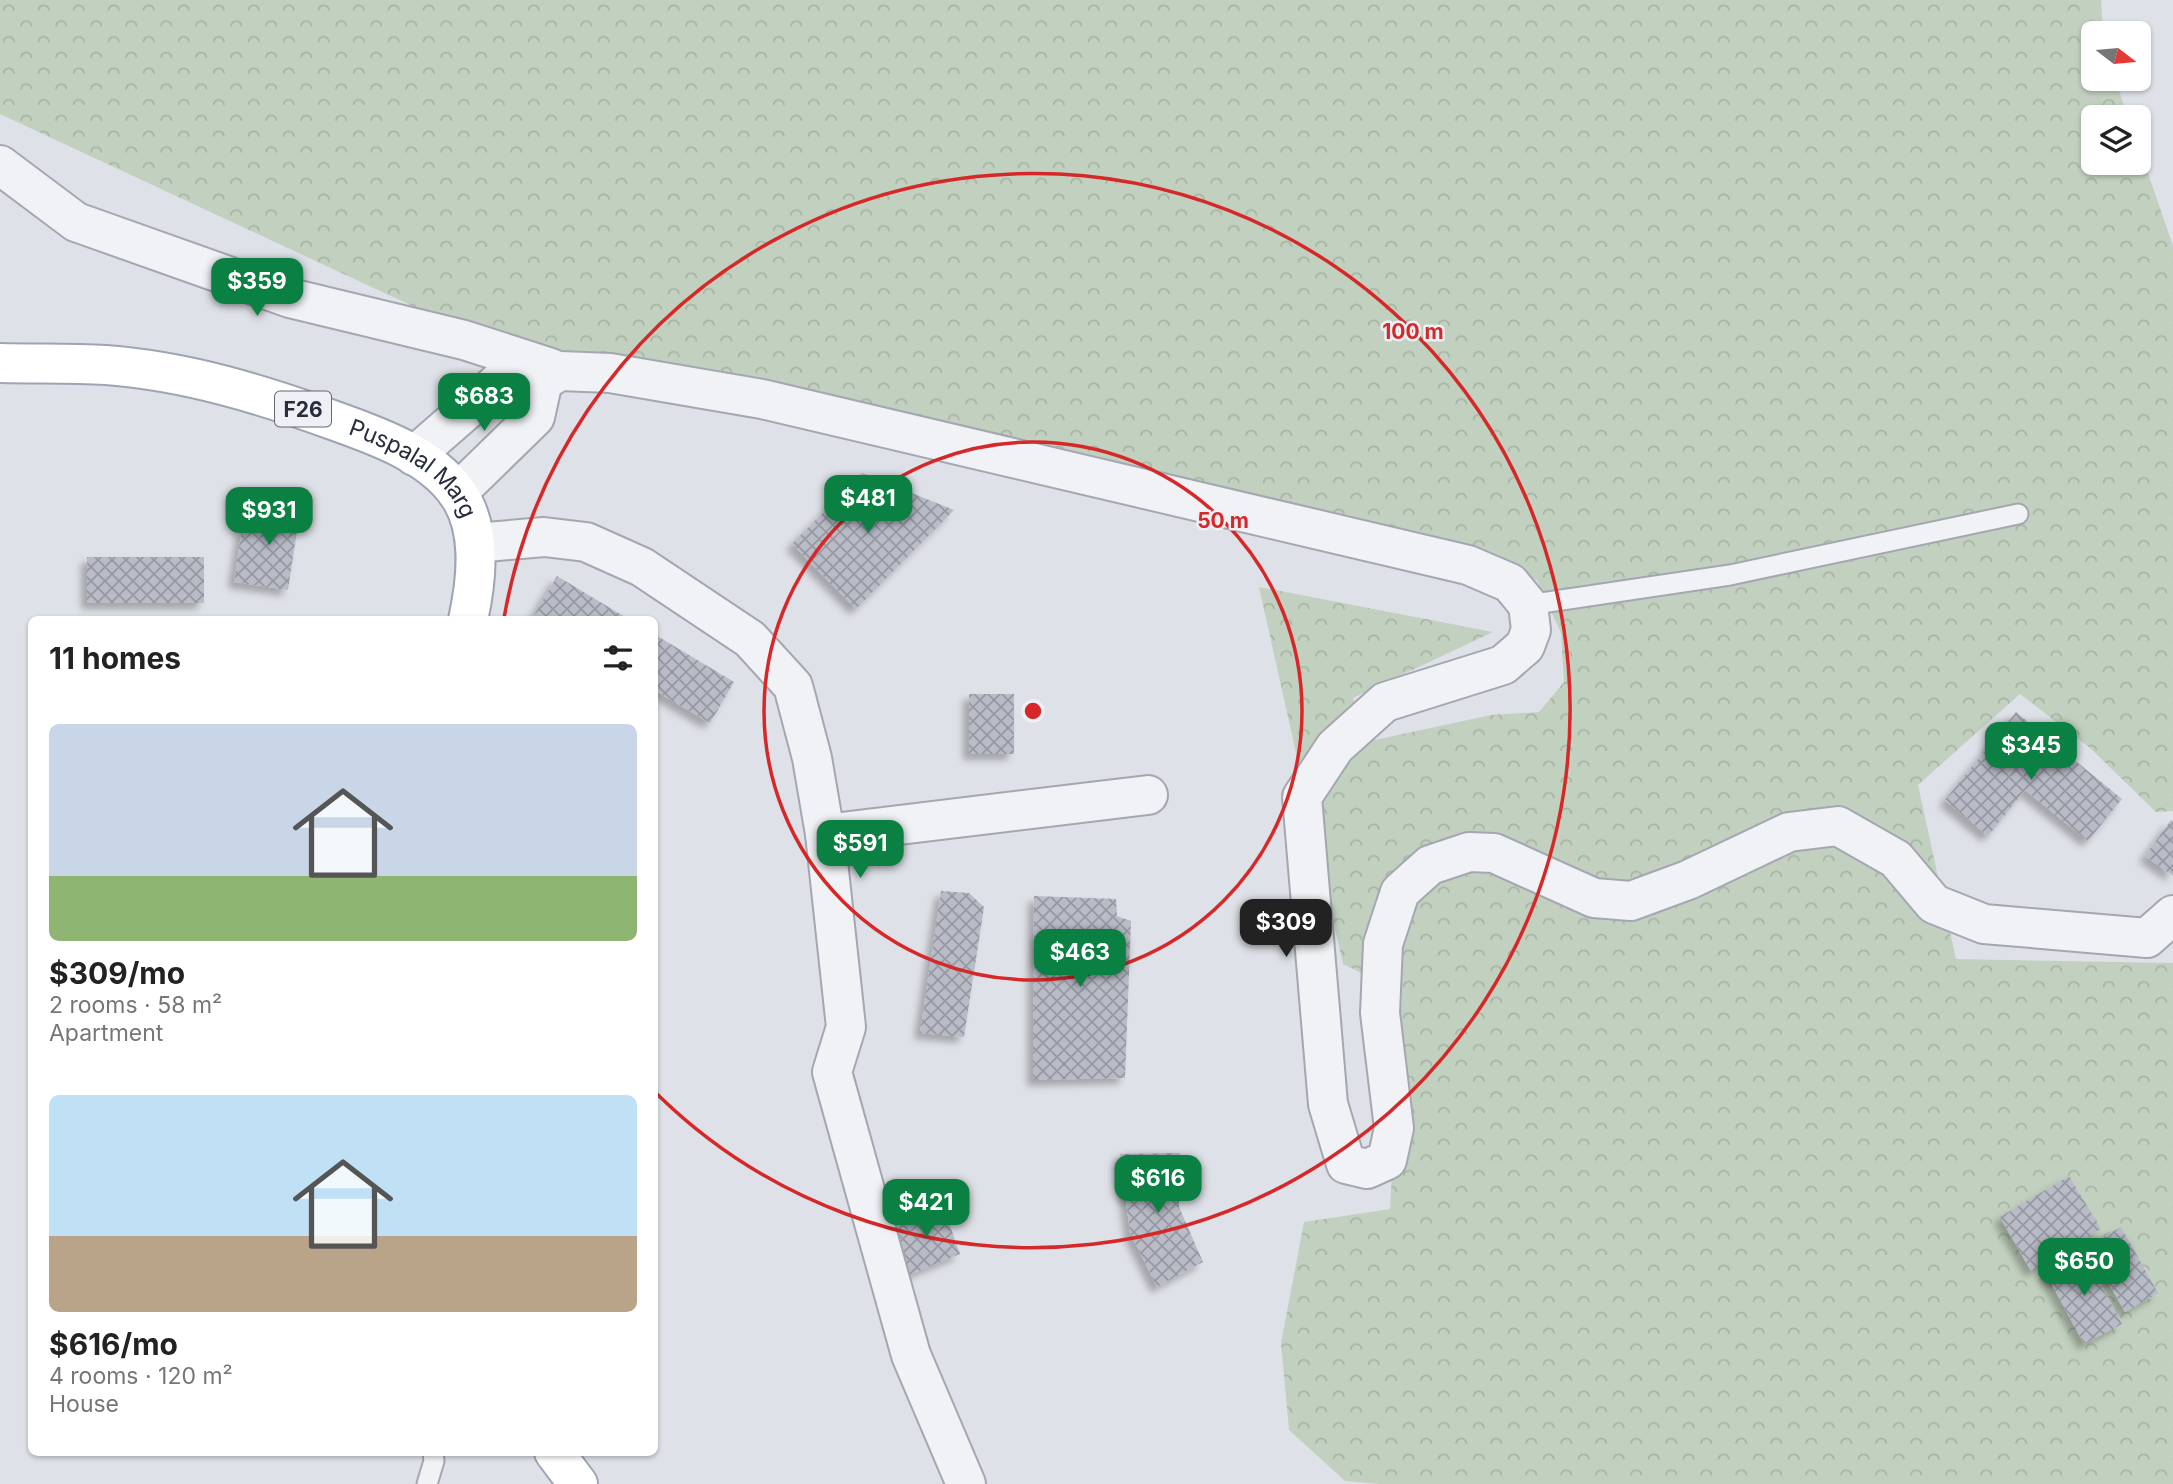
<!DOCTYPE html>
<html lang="en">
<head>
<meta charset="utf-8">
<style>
  :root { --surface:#fff; --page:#f2f2f2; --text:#222; --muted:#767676; --accent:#0b8043 }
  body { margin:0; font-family:Inter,sans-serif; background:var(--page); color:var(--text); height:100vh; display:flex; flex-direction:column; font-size:26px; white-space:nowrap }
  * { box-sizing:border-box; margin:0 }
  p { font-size:23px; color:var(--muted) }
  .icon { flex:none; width:38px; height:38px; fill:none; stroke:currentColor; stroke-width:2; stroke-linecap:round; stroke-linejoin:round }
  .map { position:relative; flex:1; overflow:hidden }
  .panel { position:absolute; left:28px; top:616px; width:630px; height:840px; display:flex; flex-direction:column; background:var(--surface); border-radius:10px; box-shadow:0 2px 5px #0004 }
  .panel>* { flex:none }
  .needle { width:46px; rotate:106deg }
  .buttons { position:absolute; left:2081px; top:21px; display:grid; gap:14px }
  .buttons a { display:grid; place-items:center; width:70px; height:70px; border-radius:10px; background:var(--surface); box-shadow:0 2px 5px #0004; font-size:35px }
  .price { position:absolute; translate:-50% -60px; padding:0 16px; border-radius:14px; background:var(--accent); color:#fff; font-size:23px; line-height:46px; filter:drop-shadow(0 2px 4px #0008) }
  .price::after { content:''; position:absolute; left:50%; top:42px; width:21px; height:16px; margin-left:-10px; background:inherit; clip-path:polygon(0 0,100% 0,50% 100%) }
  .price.current { background:#222; color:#fff }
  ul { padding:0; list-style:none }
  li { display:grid; align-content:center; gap:14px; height:371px; padding:0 21px }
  li span { display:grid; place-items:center; height:217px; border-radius:10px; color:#555 }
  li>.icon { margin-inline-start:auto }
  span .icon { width:126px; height:126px; fill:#fffc; stroke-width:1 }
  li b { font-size:30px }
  h2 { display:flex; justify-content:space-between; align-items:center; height:84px; padding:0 21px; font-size:30px }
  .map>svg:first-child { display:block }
  .forest { fill:url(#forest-crowns) }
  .building { fill:url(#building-cross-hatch); filter:url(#shadow) }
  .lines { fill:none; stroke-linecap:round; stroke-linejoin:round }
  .lane-casing { stroke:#a4a7b1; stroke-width:23 }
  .street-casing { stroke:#a4a7b1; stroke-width:42 }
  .primary-casing { stroke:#9ea4b3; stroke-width:42 }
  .lane { stroke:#f1f2f6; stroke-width:19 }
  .street { stroke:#f1f2f6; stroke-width:38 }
  .primary { stroke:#fff; stroke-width:38 }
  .ring { fill:none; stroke:#d62828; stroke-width:3.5 }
  .labels { text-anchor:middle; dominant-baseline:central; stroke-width:5; stroke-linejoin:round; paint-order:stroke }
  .shield { fill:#eef0f5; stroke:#636875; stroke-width:2 }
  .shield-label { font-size:21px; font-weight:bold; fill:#282d3e }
  .street-label { font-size:23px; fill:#282d3e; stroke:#eef0f5 }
  .centre { fill:#d62828; stroke:#eef0f5; stroke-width:3.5 }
  .ring-label { font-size:21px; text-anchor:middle; font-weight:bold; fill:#d62828; stroke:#eef0f5; stroke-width:5; stroke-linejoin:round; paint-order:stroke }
</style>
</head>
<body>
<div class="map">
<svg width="2173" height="1484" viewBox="0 0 2173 1484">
  <defs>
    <pattern id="forest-crowns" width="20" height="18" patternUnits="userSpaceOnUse" patternTransform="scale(1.75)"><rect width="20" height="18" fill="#c2d1bf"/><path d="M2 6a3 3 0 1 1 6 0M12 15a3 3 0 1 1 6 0" fill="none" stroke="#a7b4a5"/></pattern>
    <pattern id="building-cross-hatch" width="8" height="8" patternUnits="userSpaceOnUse" patternTransform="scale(1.75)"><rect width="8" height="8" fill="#b9bcc7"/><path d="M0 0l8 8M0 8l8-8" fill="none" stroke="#9699a3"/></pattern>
    <filter id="shadow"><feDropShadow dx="-6" dy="6" stdDeviation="3.5" flood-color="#0004"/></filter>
  </defs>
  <rect width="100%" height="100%" fill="#dee1e7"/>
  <polygon class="forest" points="0,0 2101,0 2103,33 2093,33 2093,79 2115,79 2128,117 2093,117 2093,163 2138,163 2139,147 2173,246 2173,811 2156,812 2090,748 2020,694 1918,785 1956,959 2173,963 2173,1484 1380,1484 1345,1481 1289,1430 1281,1343 1304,1222 1390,1209 1402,993 1343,964 1259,587 1493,632 1353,698 1365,742 1491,715 1539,712 1564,682 1561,633 1537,580 1244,507 569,379 0,114"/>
  <g class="building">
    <polygon points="862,473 954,510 856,609 792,544"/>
    <polygon points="264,498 301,504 288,590 234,582 242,528 259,530"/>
    <rect x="87" y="557" width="117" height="46"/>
    <polygon points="557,576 630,620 537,620 533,617"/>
    <polygon points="654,634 734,682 710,723 654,690"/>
    <rect x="969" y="694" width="45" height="60"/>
    <polygon points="2016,712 2122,799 2088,841 2025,790 1988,836 1945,800"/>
    <polygon points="2171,820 2173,821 2173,876 2145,856"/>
    <polygon points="941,891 969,893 984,907 964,1037 920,1033"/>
    <polygon points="1034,896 1116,899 1117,916 1131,921 1125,1078 1033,1080"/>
    <polygon points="1180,1153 1179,1207 1203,1262 1157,1287 1130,1232 1120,1154"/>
    <polygon points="2069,1176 2101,1229 2031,1271 2000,1217"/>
    <polygon points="942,1203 960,1254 909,1275 892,1226"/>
    <polygon points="2121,1227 2158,1293 2125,1312 2087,1246"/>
    <polygon points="2083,1252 2122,1324 2084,1344 2045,1272"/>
  </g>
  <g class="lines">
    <defs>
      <g id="lane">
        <polyline points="1528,605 1730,575 2018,514"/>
        <polyline points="427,1484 434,1461 433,1452"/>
      </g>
      <g id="street">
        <polyline points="0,165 76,222 290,298 464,340 551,368"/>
        <polyline points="414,456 502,379 543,381 560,371 610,373 762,399 1468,565 1510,583 1528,605 1531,630 1525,646 1503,665 1385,702 1335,747 1302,797 1328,1104 1346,1164 1367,1169 1387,1160 1394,1128 1380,1013 1383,944 1400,892 1430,865 1469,852 1494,853 1594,898 1631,901 1688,880 1789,832 1838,826 1896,859 1934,904 1984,924 2147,938 2173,915"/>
        <polyline points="457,493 535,417 543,381"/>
        <polyline points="475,543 544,537 586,542 642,567 750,639 793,686 812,758 825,834 846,1027 832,1072 911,1355 966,1484"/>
        <polyline points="825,834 1148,795"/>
      </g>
      <g id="primary">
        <path id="s1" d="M 0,363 C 35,364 71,363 106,365 C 187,371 264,395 338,422 C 380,437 429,455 456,491 C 483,527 477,579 468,620"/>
        <polyline points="554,1452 578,1484"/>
      </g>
    </defs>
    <use href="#lane" class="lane-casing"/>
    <use href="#street" class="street-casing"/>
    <use href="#primary" class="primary-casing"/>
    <use href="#lane" class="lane"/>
    <use href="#street" class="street"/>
    <use href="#primary" class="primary"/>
  </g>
  <g class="ring">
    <circle cx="1033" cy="711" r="269"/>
    <path d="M504 618A537 537 0 1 1 657 1094"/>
  </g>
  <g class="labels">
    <rect class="shield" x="275" y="391.5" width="56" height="35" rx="5"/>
    <g class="shield-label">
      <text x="303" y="409">F26</text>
    </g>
    <g class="street-label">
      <text stroke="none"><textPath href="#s1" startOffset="436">Puspalal Marg</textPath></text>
    </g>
  </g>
  <circle cx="1033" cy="711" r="10" class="centre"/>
  <g class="ring-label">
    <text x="1413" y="339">100 m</text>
    <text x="1223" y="528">50 m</text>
  </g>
</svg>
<div class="buttons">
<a><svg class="needle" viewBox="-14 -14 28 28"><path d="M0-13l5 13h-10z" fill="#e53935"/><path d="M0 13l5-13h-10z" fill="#767676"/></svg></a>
<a><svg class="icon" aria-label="layers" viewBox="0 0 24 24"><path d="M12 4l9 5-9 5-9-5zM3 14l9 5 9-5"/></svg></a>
</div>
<b class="price" style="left:257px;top:318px">$359</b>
<b class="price" style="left:484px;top:433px">$683</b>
<b class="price" style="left:868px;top:535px">$481</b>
<b class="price" style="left:269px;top:547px">$931</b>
<b class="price" style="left:2031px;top:782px">$345</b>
<b class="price" style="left:860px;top:880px">$591</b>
<b class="price current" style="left:1286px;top:959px">$309</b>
<b class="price" style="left:1080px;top:989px">$463</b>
<b class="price" style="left:1158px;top:1215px">$616</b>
<b class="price" style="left:926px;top:1239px">$421</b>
<b class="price" style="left:2084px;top:1298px">$650</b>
<section class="panel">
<h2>11 homes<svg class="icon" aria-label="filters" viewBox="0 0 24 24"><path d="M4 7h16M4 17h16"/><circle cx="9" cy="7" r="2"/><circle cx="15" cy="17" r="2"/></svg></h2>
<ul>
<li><span style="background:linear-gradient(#c9d6e8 70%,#8fb573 0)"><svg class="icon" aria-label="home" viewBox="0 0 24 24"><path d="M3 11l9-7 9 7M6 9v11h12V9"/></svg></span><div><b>$309/mo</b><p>2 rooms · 58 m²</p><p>Apartment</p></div></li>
<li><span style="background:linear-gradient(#bfe0f5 65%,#b9a48a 0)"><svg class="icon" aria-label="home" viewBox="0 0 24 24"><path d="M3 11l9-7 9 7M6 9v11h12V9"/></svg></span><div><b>$616/mo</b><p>4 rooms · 120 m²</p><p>House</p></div></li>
</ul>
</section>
</div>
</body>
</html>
